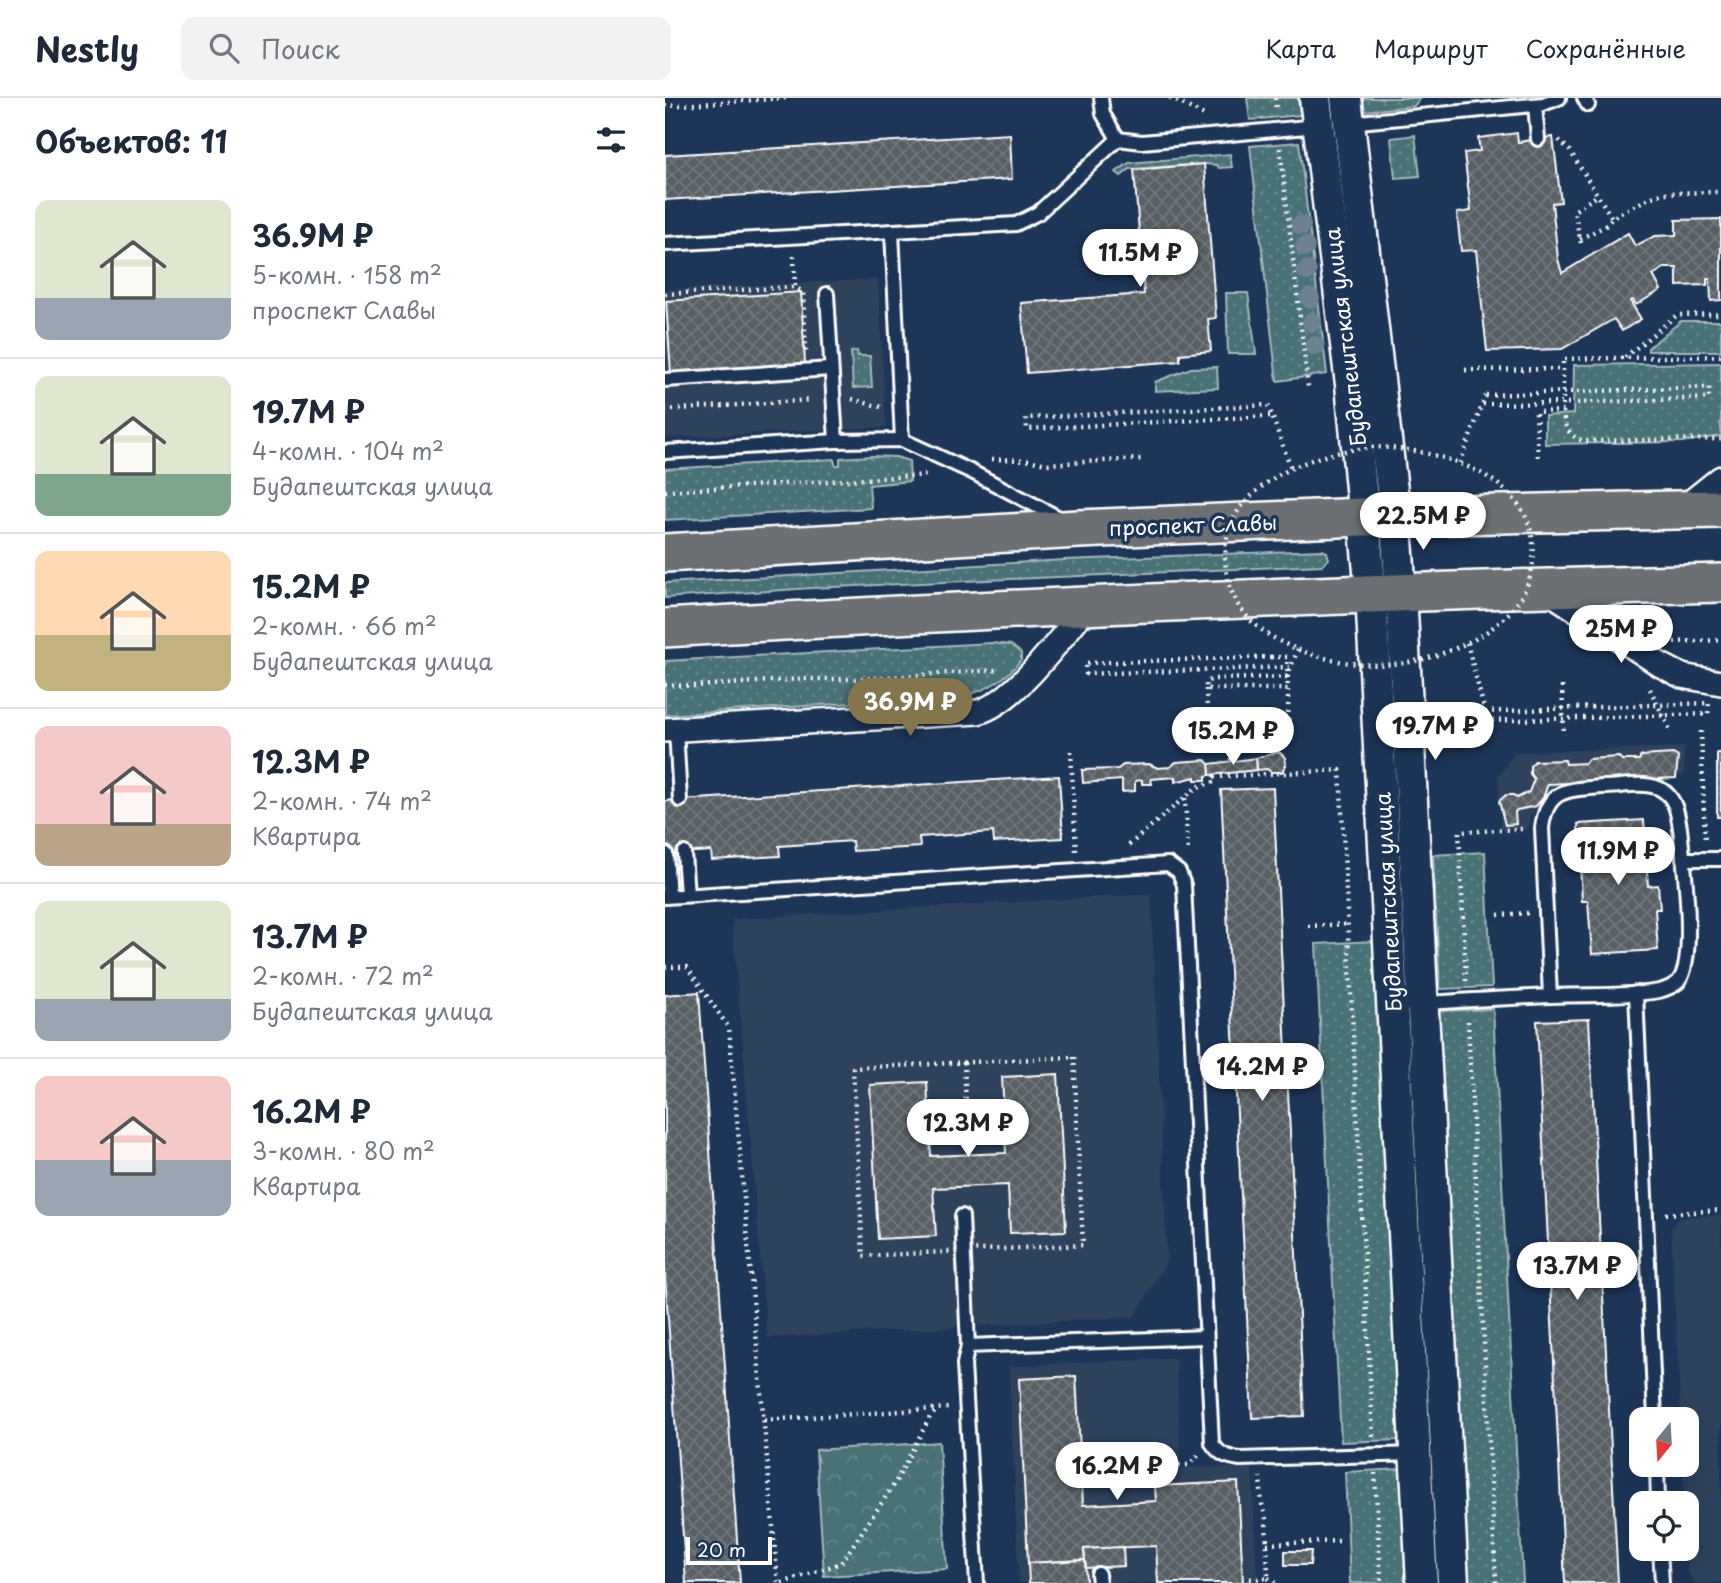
<!DOCTYPE html>
<html lang="ru">
<head>
<meta charset="utf-8">
<style>
  :root { --surface:#fff; --page:#f2f2f3; --text:#1f2937; --muted:#747a83; --line:#e0e1e3; --accent:#84754c }
  body { margin:0; font-family:"Playpen Sans",sans-serif; background:var(--page); color:var(--text); height:100vh; display:flex; flex-direction:column; font-size:26px; white-space:nowrap }
  * { box-sizing:border-box; margin:0 }
  p { font-size:23px; color:var(--muted) }
  .icon { flex:none; width:38px; height:38px; fill:none; stroke:currentColor; stroke-width:2; stroke-linecap:round; stroke-linejoin:round }
  .map { position:relative; flex:1; overflow:hidden }
  .panel { display:flex; flex-direction:column; background:var(--surface); width:665px }
  .panel>* { flex:none }
  .needle { width:46px; rotate:198deg }
  .tools { position:absolute; left:964px; top:1309px; display:grid; gap:14px }
  .tools a { display:grid; place-items:center; width:70px; height:70px; border-radius:14px; background:var(--surface); box-shadow:0 7px 28px #0002; font-size:35px }
  .scale { position:absolute; left:21px; bottom:18px; width:86px; box-sizing:border-box; padding-left:7px; border:4px solid #fff; border-top:0; font-size:19px; line-height:24px; white-space:nowrap; color:#fff; -webkit-text-stroke:5px #1d3557; paint-order:stroke }
  .price { position:absolute; translate:-50% -60px; padding:0 16px; border-radius:24px; background:#fff; color:#222; font-size:23px; line-height:46px; filter:drop-shadow(0 2px 4px #0008) }
  .price::after { content:''; position:absolute; left:50%; top:42px; width:21px; height:16px; margin-left:-10px; background:inherit; clip-path:polygon(0 0,100% 0,50% 100%) }
  .price.active { background:var(--accent); color:#fff }
  ul { padding:0; list-style:none }
  li { display:flex; align-items:center; gap:21px; height:175px; padding:0 35px }
  li+li { border-top:2px solid var(--line) }
  li span { display:grid; place-items:center; flex:none; width:196px; height:140px; border-radius:14px; color:#555 }
  li>.icon { margin-inline-start:auto }
  span .icon { width:84px; height:84px; fill:#fffc; stroke-width:1 }
  li b { font-size:30px }
  h2 { display:flex; justify-content:space-between; align-items:center; height:84px; padding:0 35px; font-size:30px }
  header { display:flex; align-items:center; gap:42px; box-sizing:border-box; height:98px; padding:0 35px; background:var(--surface); border-bottom:2px solid var(--line) }
  header strong { font-size:33px }
  nav { display:flex; gap:38px; margin-inline-start:auto; font-size:24px }
  .search { width:490px; height:63px; background:var(--page); display:flex; align-items:center; gap:18px; box-sizing:border-box; padding:0 24px; border-radius:14px; color:var(--muted); font-size:26px }
  main { display:flex; flex:1; min-height:0 }
  .map>svg:first-child { display:block }
  .built { fill:#2f425b }
  .grass { fill:url(#grass-dots); stroke:#a4b8ba; stroke-width:2 }
  .park { fill:url(#park-crowns); stroke:#a4b8ba; stroke-width:2 }
  .building { fill:url(#building-cross-hatch); stroke:#fff; stroke-width:2 }
  .lines { fill:none; stroke-linecap:round; stroke-linejoin:round }
  .service-casing { stroke:#fff; stroke-width:18 }
  .minor-casing { stroke:#fff; stroke-width:28 }
  .tertiary-casing { stroke:#fff; stroke-width:35 }
  .primary-casing { stroke:#fff; stroke-width:42 }
  .path { stroke:#fff; stroke-width:4.5; stroke-dasharray:2 5; stroke-linecap:butt }
  .service { stroke:#1d3557; stroke-width:12 }
  .minor { stroke:#1d3557; stroke-width:23 }
  .tertiary { stroke:#1d3557; stroke-width:30 }
  .primary { stroke:#6c6f75; stroke-width:37 }
  .path-bridge { stroke:#fff; stroke-width:4.5; stroke-dasharray:2 5; stroke-linecap:butt }
  .tree { fill:#6d8191 }
  .labels { text-anchor:middle; dominant-baseline:central; stroke-width:7; stroke-linejoin:round; paint-order:stroke }
  .street-label { font-size:21px; fill:#fff; stroke:#1d3557 }
</style>
</head>
<body>
<header>
<strong>Nestly</strong>
<div class="search"><svg class="icon" aria-label="search" viewBox="0 0 24 24"><circle cx="10" cy="10" r="6"/><path d="M15 15l6 6"/></svg>Поиск</div>
<nav><a>Карта</a><a>Маршрут</a><a>Сохранённые</a></nav>
</header>
<main>
<section class="panel">
<h2>Объектов: 11<svg class="icon" aria-label="filters" viewBox="0 0 24 24"><path d="M4 7h16M4 17h16"/><circle cx="9" cy="7" r="2"/><circle cx="15" cy="17" r="2"/></svg></h2>
<ul>
<li><span style="background:linear-gradient(#dfe7d0 70%,#9aa5b1 0)"><svg class="icon" aria-label="home" viewBox="0 0 24 24"><path d="M3 11l9-7 9 7M6 9v11h12V9"/></svg></span><div><b>36.9M ₽</b><p>5-комн. · 158 m²</p><p>проспект Славы</p></div></li>
<li><span style="background:linear-gradient(#dfe7d0 70%,#7fa58c 0)"><svg class="icon" aria-label="home" viewBox="0 0 24 24"><path d="M3 11l9-7 9 7M6 9v11h12V9"/></svg></span><div><b>19.7M ₽</b><p>4-комн. · 104 m²</p><p>Будапештская улица</p></div></li>
<li><span style="background:linear-gradient(#ffd9b3 60%,#c2b280 0)"><svg class="icon" aria-label="home" viewBox="0 0 24 24"><path d="M3 11l9-7 9 7M6 9v11h12V9"/></svg></span><div><b>15.2M ₽</b><p>2-комн. · 66 m²</p><p>Будапештская улица</p></div></li>
<li><span style="background:linear-gradient(#f6c9c9 70%,#b9a48a 0)"><svg class="icon" aria-label="home" viewBox="0 0 24 24"><path d="M3 11l9-7 9 7M6 9v11h12V9"/></svg></span><div><b>12.3M ₽</b><p>2-комн. · 74 m²</p><p>Квартира</p></div></li>
<li><span style="background:linear-gradient(#dfe7d0 70%,#9aa5b1 0)"><svg class="icon" aria-label="home" viewBox="0 0 24 24"><path d="M3 11l9-7 9 7M6 9v11h12V9"/></svg></span><div><b>13.7M ₽</b><p>2-комн. · 72 m²</p><p>Будапештская улица</p></div></li>
<li><span style="background:linear-gradient(#f6c9c9 60%,#9aa5b1 0)"><svg class="icon" aria-label="home" viewBox="0 0 24 24"><path d="M3 11l9-7 9 7M6 9v11h12V9"/></svg></span><div><b>16.2M ₽</b><p>3-комн. · 80 m²</p><p>Квартира</p></div></li>
</ul>
</section>
<div class="map">
<svg width="1056" height="1485" viewBox="0 0 1056 1485">
  <defs>
    <pattern id="grass-dots" width="8" height="8" patternUnits="userSpaceOnUse" patternTransform="scale(1.75)"><rect width="8" height="8" fill="#4a7276"/><path d="M2 2h.1M6 6h.1" fill="none" stroke="#65878b" stroke-width="1.8" stroke-linecap="round"/></pattern>
    <pattern id="park-crowns" width="20" height="18" patternUnits="userSpaceOnUse" patternTransform="scale(1.75)"><rect width="20" height="18" fill="#4a7276"/><path d="M2 6a3 3 0 1 1 6 0M12 15a3 3 0 1 1 6 0" fill="none" stroke="#65878b"/></pattern>
    <pattern id="building-cross-hatch" width="8" height="8" patternUnits="userSpaceOnUse" patternTransform="scale(1.75)"><rect width="8" height="8" fill="#596065"/><path d="M0 0l8 8M0 8l8-8" fill="none" stroke="#72787c"/></pattern>
  </defs>
  <rect width="100%" height="100%" fill="#1d3557"/>
  <filter id="ink" filterUnits="userSpaceOnUse"><feTurbulence type="fractalNoise" baseFrequency=".0143" numOctaves="2"/><feDisplacementMap in="SourceGraphic" scale="14" xChannelSelector="R" yChannelSelector="G"/><feConvolveMatrix kernelMatrix="1 2 1 2 8 2 1 2 1" color-interpolation-filters="sRGB"/></filter>
  <g filter="url(#ink)">
    <g class="built">
      <polygon points="213,181 221,329 0,340 0,192"/>
      <polygon points="1019,649 1019,678 893,685 864,720 864,731 836,732 833,679 850,654"/>
      <polygon points="486,796 502,1163 469,1219 102,1240 67,821"/>
      <polygon points="1056,1117 1056,1485 1029,1485 1023,1474 1022,1405 1020,1405 1018,1367 1022,1367 1022,1321 1016,1321 1006,1131 1014,1120"/>
      <polygon points="511,1260 516,1370 587,1370 592,1485 354,1485 344,1268"/>
    </g>
    <g class="grass">
      <polygon points="582,0 633,0 635,17 585,22"/>
      <polygon points="698,0 755,0 749,8 700,13"/>
      <polygon points="750,37 755,78 730,80 726,40"/>
      <polygon points="634,44 662,276 612,283 585,48"/>
      <polygon points="565,56 567,69 554,70 552,67 539,66 465,71 456,78 451,74 464,65"/>
      <polygon points="561,195 583,195 591,256 563,256"/>
      <polygon points="1016,223 1056,223 1056,253 983,253 983,250"/>
      <polygon points="192,253 193,258 205,258 207,289 188,290 186,254"/>
      <polygon points="1056,265 1056,338 1018,344 880,346 880,318 908,316 909,267"/>
      <polygon points="552,269 553,290 490,293 490,284 526,270"/>
      <polygon points="207,358 231,359 244,363 245,383 204,387 206,410 0,422 0,371 169,361 170,367 175,367 175,360"/>
      <polygon points="657,452 662,454 664,461 657,467 147,490 0,500 0,485 400,462"/>
      <path d="M 326,545 L 346,547 L 356,555 L 356,562 C 341,582 322,592 299,598 L 0,617 L 0,563 Z"/>
      <polygon points="820,754 827,889 775,891 768,757"/>
      <polygon points="710,843 735,1342 676,1344 651,846"/>
      <polygon points="828,911 858,1485 804,1485 774,913"/>
      <polygon points="736,1371 742,1485 685,1485 680,1374"/>
    </g>
    <polygon class="park" points="274,1344 282,1471 159,1478 151,1352"/>
    <g class="building">
      <polygon points="852,35 853,44 888,39 896,104 887,105 893,161 897,175 963,135 970,148 990,138 1011,137 1011,122 1056,121 1056,202 1046,203 1045,181 1042,181 1042,187 1012,188 1012,170 999,170 988,177 996,192 971,207 968,202 965,203 976,221 957,233 949,221 897,251 822,253 811,152 796,153 792,115 806,113 799,55 815,53 813,40"/>
      <polygon points="345,36 347,81 0,102 0,57"/>
      <polygon points="539,66 551,220 543,221 546,253 515,256 515,263 362,275 356,205 479,196 469,72"/>
      <polygon points="136,194 140,266 6,275 1,203"/>
      <polygon points="614,654 620,659 621,667 617,674 606,674 602,671 592,672 591,660"/>
      <rect x="1052" y="655" width="4" height="64"/>
      <polygon points="1008,656 1013,659 1011,680 883,686 878,700 871,708 852,712 850,714 851,726 840,727 834,703 841,697 848,697 852,700 864,694 869,681 865,676 865,668 870,663 900,662 901,666 920,665 923,661 954,659 957,662 974,662 976,658"/>
      <polygon points="591,660 592,672 545,677 544,666"/>
      <polygon points="540,662 544,666 545,677 541,678 541,682 530,682 530,679 510,684 510,679 486,681 487,686 477,686 477,682 470,683 470,693 457,694 457,682 418,685 417,672 453,671 458,667 484,666 493,670 505,669 511,664"/>
      <polygon points="394,678 398,740 329,744 328,734 254,739 255,749 188,753 187,743 114,748 115,758 47,762 46,753 0,756 0,703"/>
      <polygon points="608,690 639,1318 587,1320 556,692"/>
      <polygon points="979,722 983,788 993,787 995,811 990,811 993,852 927,856 923,803 917,803 913,726"/>
      <polygon points="34,894 75,1485 21,1485 12,1348 0,1178 0,897"/>
      <polygon points="924,921 933,1101 953,1485 900,1485 872,923"/>
      <polygon points="393,976 401,1133 345,1135 343,1087 268,1090 271,1138 213,1141 205,987 262,984 266,1058 341,1055 337,979"/>
      <polygon points="411,1278 418,1407 491,1403 490,1388 573,1384 578,1485 493,1485 491,1448 419,1451 420,1462 363,1465 354,1281"/>
      <polygon points="458,1449 459,1468 421,1470 419,1451"/>
      <polygon points="620,1453 646,1453 645,1467 620,1467"/>
      <polygon points="420,1462 421,1485 364,1485 363,1465"/>
    </g>
    <g class="lines">
      <defs>
        <g id="service">
          <polyline points="436,0 438,16 453,41"/>
          <polyline points="919,0 923,7"/>
          <polyline points="870,7 873,41"/>
          <polyline points="684,25 878,6 894,0"/>
          <polyline points="227,133 237,342"/>
          <polyline points="0,146 351,126 373,115 453,41 477,44 653,28"/>
          <polyline points="162,196 171,343"/>
          <polyline points="0,282 166,271"/>
          <polyline points="0,354 171,343 237,342 307,374 396,421"/>
          <polyline points="11,631 15,702"/>
          <polyline points="19,755 22,797"/>
          <polyline points="1,756 4,798"/>
          <polyline points="1018,761 1056,761"/>
          <path d="M 0,799 L 503,766 L 514,774 L 519,787 L 547,1345 C 554,1356 561,1359 575,1361 L 752,1356"/>
          <polyline points="971,895 990,1321"/>
          <path d="M 727,907 C 781,904 834,900 887,898 C 922,896 959,899 994,893 C 999,892 1009,888 1013,884 C 1031,864 1020,776 1017,748 C 1014,722 1014,689 980,687 C 967,686 951,689 938,689 C 904,692 882,689 877,730 L 885,898"/>
          <polyline points="297,1118 303,1248"/>
          <polyline points="992,1367 993,1405"/>
          <polyline points="995,1451 997,1485"/>
          <polyline points="433,1476 434,1485"/>
          <polyline points="312,1485 299,1266 303,1248 541,1239"/>
        </g>
        <g id="minor">
          <polyline points="1016,412 1056,380"/>
          <polyline points="880,491 994,566 1017,578 1056,585"/>
          <path d="M 0,632 L 313,614 C 352,603 397,537 424,506"/>
        </g>
        <g id="tertiary">
          <polyline points="650,0 686,286 706,494 757,1485"/>
          <polyline points="681,0 730,418 736,494 788,1485"/>
        </g>
        <g id="primary">
          <polyline points="0,455 414,431 698,419 1056,411"/>
          <path d="M 0,530 C 352,509 704,494 1056,485"/>
        </g>
      </defs>
      <use href="#service" class="service-casing"/>
      <use href="#minor" class="minor-casing"/>
      <use href="#tertiary" class="tertiary-casing"/>
      <use href="#primary" class="primary-casing"/>
      <g class="path">
        <polyline points="505,0 539,17"/>
        <polyline points="610,0 611,13"/>
        <polyline points="0,8 122,0"/>
        <polyline points="894,42 905,53 947,120 984,100 1000,95 1056,94"/>
        <polyline points="615,50 643,289"/>
        <polyline points="915,141 942,127 947,120"/>
        <polyline points="916,145 909,113 933,97"/>
        <polyline points="129,158 130,189 138,194 141,254"/>
        <polyline points="0,196 130,189"/>
        <polyline points="960,259 1012,217 1056,216"/>
        <polyline points="800,272 898,271"/>
        <polyline points="187,301 216,309"/>
        <polyline points="818,306 909,305"/>
        <polyline points="0,312 146,302"/>
        <path d="M 898,313 C 899,329 903,338 919,343 L 1056,341"/>
        <polyline points="605,318 362,331 361,320 603,307 626,370"/>
        <polyline points="873,359 871,314 898,313 898,261 1056,258"/>
        <polyline points="327,361 363,362 381,366 476,361"/>
        <polyline points="795,365 821,297"/>
        <polyline points="0,393 264,377"/>
        <polyline points="1009,544 1056,542"/>
        <polyline points="802,545 820,614 820,623"/>
        <polyline points="606,559 622,559 624,640"/>
        <polyline points="622,579 548,581 541,584 541,591 623,591"/>
        <polyline points="0,587 31,588 137,581 191,581 331,572"/>
        <polyline points="897,588 899,637"/>
        <polyline points="541,591 544,647"/>
        <polyline points="985,591 1006,634"/>
        <polyline points="820,614 907,610"/>
        <polyline points="1036,633 1040,743"/>
        <polyline points="565,646 566,663"/>
        <polyline points="406,653 411,753"/>
        <polyline points="520,700 523,754"/>
        <polyline points="464,747 532,689 549,684 549,679 675,672 708,1338"/>
        <polyline points="833,817 863,815"/>
        <polyline points="643,828 683,826"/>
        <polyline points="0,869 22,869 64,930 113,1485"/>
        <polyline points="801,883 794,734 857,731"/>
        <polyline points="803,923 831,1485"/>
        <polygon points="409,959 418,1147 198,1158 188,970"/>
        <polyline points="299,964 302,1026"/>
        <polyline points="1001,1116 1056,1112"/>
        <polyline points="99,1322 283,1310"/>
        <polyline points="423,1371 523,1367 534,1357"/>
        <polyline points="710,1375 716,1485"/>
        <polyline points="602,1446 674,1443"/>
        <polyline points="603,1480 610,1485"/>
        <polyline points="117,1485 176,1465 230,1385 265,1319 273,1311"/>
        <polyline points="583,1485 582,1481 603,1480 601,1421 597,1406 595,1379"/>
      </g>
      <use href="#service" class="service"/>
      <use href="#minor" class="minor"/>
      <use href="#tertiary" class="tertiary"/>
      <use href="#primary" class="primary"/>
      <g class="path-bridge">
        <polyline points="821,297 1044,289 1044,300 909,305"/>
        <path d="M 707,349 C 773,350 877,379 868,464 C 864,500 840,524 810,541 C 785,554 757,564 729,566 C 699,569 669,564 640,554 C 617,546 594,534 578,514 C 554,482 553,431 582,402 C 615,368 661,354 707,349 Z"/>
        <polyline points="606,559 420,565 421,576 625,569"/>
        <polyline points="622,579 633,551"/>
        <polyline points="820,623 1043,616 1044,605 907,610"/>
      </g>
    </g>
    <g class="tree">
      <circle cx="636" cy="127" r="10"/>
      <circle cx="640" cy="149" r="10"/>
      <circle cx="642" cy="173" r="10"/>
      <circle cx="645" cy="200" r="10"/>
      <circle cx="647" cy="224" r="10"/>
      <circle cx="650" cy="248" r="10"/>
    </g>
  </g>
  <g class="labels">
    <g class="street-label">
      <text transform="translate(679 239) rotate(-97)">Будапештская улица</text>
      <text transform="translate(528 426) rotate(-2)">проспект Славы</text>
      <text transform="translate(722 804) rotate(-93)">Будапештская улица</text>
    </g>
  </g>
</svg>
<div class="tools">
<a><svg class="needle" viewBox="-14 -14 28 28"><path d="M0-13l5 13h-10z" fill="#e53935"/><path d="M0 13l5-13h-10z" fill="#747a83"/></svg></a>
<a><svg class="icon" aria-label="locate" viewBox="0 0 24 24"><circle cx="12" cy="12" r="6"/><path d="M12 2v4M12 18v4M2 12h4M18 12h4"/></svg></a>
</div>
<div class="scale">20 m</div>
<b class="price" style="left:475px;top:191px">11.5M ₽</b>
<b class="price" style="left:758px;top:454px">22.5M ₽</b>
<b class="price" style="left:956px;top:567px">25M ₽</b>
<b class="price active" style="left:245px;top:640px">36.9M ₽</b>
<b class="price" style="left:770px;top:664px">19.7M ₽</b>
<b class="price" style="left:568px;top:669px">15.2M ₽</b>
<b class="price" style="left:953px;top:789px">11.9M ₽</b>
<b class="price" style="left:597px;top:1005px">14.2M ₽</b>
<b class="price" style="left:303px;top:1061px">12.3M ₽</b>
<b class="price" style="left:912px;top:1204px">13.7M ₽</b>
<b class="price" style="left:452px;top:1404px">16.2M ₽</b>
</div>
</main>
</body>
</html>
